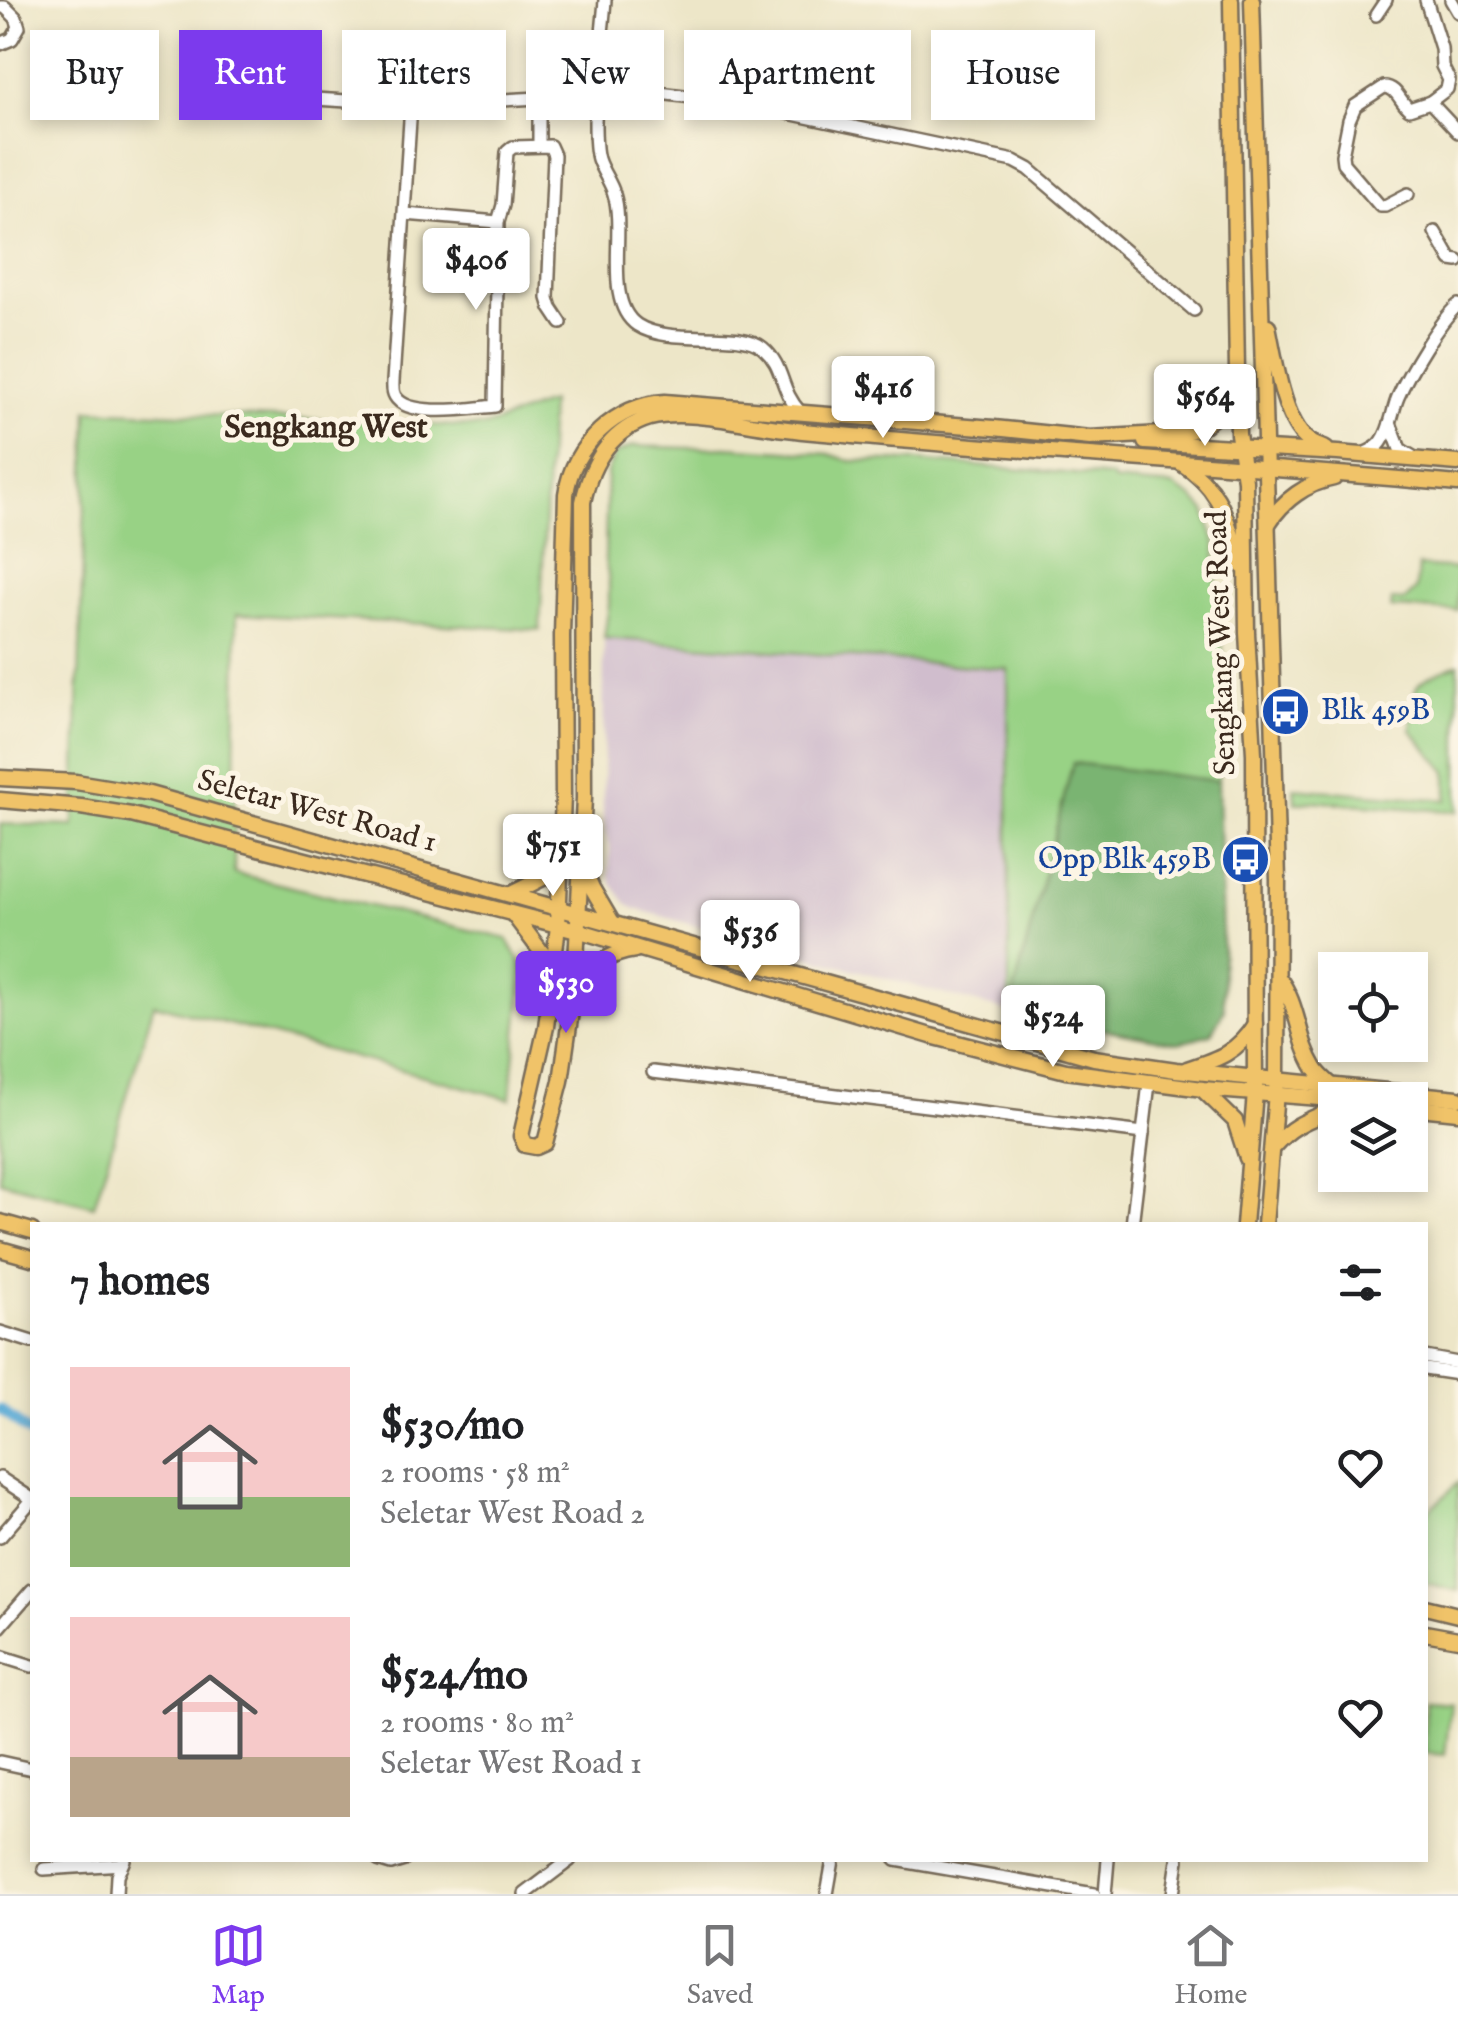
<!DOCTYPE html>
<html lang="en">
<head>
<meta charset="utf-8">
<style>
  :root { --surface:#fff; --page:#f6f6f6; --text:#202124; --muted:#757577; --line:#e0e0e0; --accent:#7c3aed }
  body { margin:0; font-family:"IM FELL English",serif; background:var(--page); color:var(--text); height:100vh; display:flex; flex-direction:column; font-size:38px; white-space:nowrap }
  * { box-sizing:border-box; margin:0 }
  p { font-size:32px; color:var(--muted) }
  .icon { flex:none; width:55px; height:55px; fill:none; stroke:currentColor; stroke-width:2; stroke-linecap:round; stroke-linejoin:round }
  .map { position:relative; flex:1; overflow:hidden }
  .side { position:absolute; left:30px; top:1222px; width:1398px; height:640px; display:flex; flex-direction:column; background:var(--surface); border-radius:0px; box-shadow:0 5px 15px #0003 }
  .side>* { flex:none }
  .banner { position:absolute; left:30px; top:30px; width:1400px; height:90px; display:flex; gap:20px }
  .buttons { position:absolute; left:1318px; top:952px; display:grid; gap:20px }
  .buttons a { display:grid; place-items:center; width:110px; height:110px; border-radius:0px; background:var(--surface); box-shadow:0 5px 15px #0003; font-size:50px }
  .price { position:absolute; translate:-50% -85px; padding:0 22px; border-radius:10px; background:#fff; color:#222; font-size:32px; line-height:65px; filter:drop-shadow(0 2px 5px #0008) }
  .price::after { content:''; position:absolute; left:50%; top:60px; width:30px; height:22px; margin-left:-15px; background:inherit; clip-path:polygon(0 0,100% 0,50% 100%) }
  .price.selected { background:var(--accent); color:#fff }
  ul { padding:0; list-style:none }
  li { display:flex; align-items:center; gap:30px; height:250px; padding:0 40px }
  li span { display:grid; place-items:center; flex:none; width:280px; height:200px; border-radius:0px; color:#555 }
  li>.icon { margin-inline-start:auto }
  span .icon { width:120px; height:120px; fill:#fffc; stroke-width:1 }
  li b { font-size:42px }
  h2 { display:flex; justify-content:space-between; align-items:center; height:120px; padding:0 40px; font-size:42px }
  .pill { padding:0 35px; border-radius:0px; background:var(--surface); box-shadow:0 5px 15px #0003; font-size:35px; line-height:90px }
  .pill.selected { background:var(--accent); color:#fff }
  .dock { display:flex; justify-content:space-around; align-items:center; height:140px; border-top:2px solid var(--line); background:var(--surface); font-size:28px; color:var(--muted) }
  .dock a { display:grid; justify-items:center; gap:5px }
  .dock .selected { color:var(--accent) }
  .map>svg:first-child { display:block }
  .industrial { fill:#d0bdcd }
  .green { fill:#98d285; stroke:#6a7e52; stroke-width:2.5 }
  .forest { fill:#7ab472; stroke:#5a6f48; stroke-width:2.5 }
  .lines { fill:none; stroke-linecap:round; stroke-linejoin:round }
  .canal { stroke:#5cabd6; stroke-width:10 }
  .minor-casing { stroke:#796c5a; stroke-width:16 }
  .major-casing { stroke:#796c5a; stroke-width:19 }
  .minor { stroke:#fff; stroke-width:11 }
  .major { stroke:#f0c369; stroke-width:14 }
  .labels { text-anchor:middle; dominant-baseline:central; stroke-width:10; stroke-linejoin:round; paint-order:stroke }
  .street-label { font-size:30px; fill:#3b2a1e; stroke:#fcf5e5 }
  .transit-label { font-size:30px; fill:#164399; stroke:#fcf5e5; text-anchor:start }
  .neighbourhood-label { font-size:32px; font-weight:bold; fill:#3b2a1e; stroke:#fcf5e5 }
</style>
</head>
<body>
<div class="map">
<svg width="1458" height="1894" viewBox="0 0 1458 1894">
  <rect width="100%" height="100%" fill="#fcf5e5"/>
  <filter id="ink" filterUnits="userSpaceOnUse"><feTurbulence type="fractalNoise" baseFrequency=".01" numOctaves="2"/><feDisplacementMap in="SourceGraphic" scale="20" xChannelSelector="R" yChannelSelector="G"/><feConvolveMatrix kernelMatrix="1 2 1 2 8 2 1 2 1" color-interpolation-filters="sRGB"/></filter>
  <filter id="wash" filterUnits="userSpaceOnUse"><feTurbulence type="fractalNoise" baseFrequency=".0048" numOctaves="4" result="noise"/><feDisplacementMap in="SourceGraphic" scale="40" xChannelSelector="R" yChannelSelector="G"/><feGaussianBlur stdDeviation="2.25" result="paint"/><feColorMatrix in="noise" values="0 0 0 0 0 0 0 0 0 0 0 0 0 0 0 0 0 1.4 0 .05"/><feComposite in="paint" operator="in"/></filter>
  <g filter="url(#wash)">
    <rect width="100%" height="100%" fill="#ede6c8"/>
    <polygon class="industrial" points="604,638 1008,669 1009,1012 794,953 775,944 726,934 636,909 628,905 613,885 609,876 610,846 608,845 603,815"/>
    <g class="green">
      <polygon points="550,402 540,630 237,614 234,873 507,939 524,968 510,1099 154,1004 94,1206 0,1181 0,824 74,826 88,410 485,427"/>
      <polygon points="633,446 689,448 727,447 829,454 850,461 918,461 1112,477 1113,481 1173,486 1193,498 1205,511 1216,544 1216,606 1225,665 1218,781 1073,763 1009,1012 1008,669 604,638 609,605 609,578 605,561 607,472 615,454"/>
      <polygon points="1418,566 1458,569 1458,611 1391,608 1392,600 1404,601 1416,590"/>
      <path d="M 1458,664 L 1458,812 L 1310,801 L 1295,803 L 1294,788 L 1447,800 L 1447,772 L 1411,730 C 1415,678 1410,685 1458,664 Z"/>
      <polygon points="1458,1483 1458,1591 1425,1583 1425,1514"/>
      <polygon points="1425,1701 1451,1703 1445,1755 1425,1753"/>
    </g>
    <polygon class="forest" points="1073,763 1218,781 1224,1010 1211,1034 1178,1043 1009,1012"/>
    <g class="lines">
      <polyline class="canal" points="0,1409 32,1435"/>
    </g>
  </g>
  <g filter="url(#ink)">
    <g class="lines">
      <defs>
        <g id="minor">
          <path d="M 605,0 C 602,40 596,81 595,122 C 595,133 595,149 598,159 C 602,172 611,182 614,194 C 626,231 603,302 637,325 C 671,347 739,327 763,348 C 785,367 779,389 800,412"/>
          <polyline points="1451,0 1458,12"/>
          <polyline points="0,7 5,7 16,18 19,27 12,39 0,44"/>
          <polyline points="1376,15 1386,0"/>
          <polyline points="202,92 411,105 539,98 598,90 651,92 717,100 783,112 1014,161 1029,169 1194,310"/>
          <polyline points="539,98 539,145"/>
          <polyline points="1430,102 1458,132"/>
          <path d="M 411,105 L 393,381 C 393,386 392,391 395,396 C 408,419 473,408 495,406 L 498,222 L 503,205 L 507,152 L 513,147 L 550,146 L 554,155 L 548,298 L 551,308 L 561,323"/>
          <path d="M 1408,194 L 1385,206 L 1380,206 L 1343,163 L 1342,155 L 1349,120 L 1355,106 L 1384,87 C 1397,87 1400,102 1409,109 L 1430,102 L 1447,89 L 1449,80 L 1442,66 L 1441,48 L 1426,0"/>
          <polyline points="405,214 498,222"/>
          <polyline points="1435,232 1451,260 1458,261"/>
          <polyline points="1390,423 1400,449 1415,458"/>
          <path d="M 1363,454 C 1370,451 1378,448 1382,441 C 1391,429 1392,411 1398,397 C 1408,374 1439,321 1458,305"/>
          <polyline points="653,1072 1143,1133"/>
          <polyline points="1132,1225 1149,1083"/>
          <polyline points="0,1332 32,1342"/>
          <polyline points="1425,1357 1458,1363"/>
          <polyline points="1425,1369 1458,1374"/>
          <polyline points="0,1478 32,1499"/>
          <polyline points="0,1537 32,1500"/>
          <polyline points="0,1627 32,1590"/>
          <polyline points="0,1656 32,1666"/>
          <polyline points="0,1762 32,1769"/>
          <polyline points="378,1860 391,1864 404,1860"/>
          <polyline points="896,1860 1094,1894"/>
          <polyline points="44,1869 122,1864"/>
          <polyline points="116,1894 117,1876 124,1860"/>
          <polyline points="525,1894 570,1860"/>
          <polyline points="827,1894 833,1860"/>
          <polyline points="1105,1894 1108,1860"/>
          <polyline points="1173,1894 1178,1860"/>
        </g>
        <g id="major">
          <polyline points="1231,0 1238,434 1245,480 1247,633 1254,754 1255,1093 1244,1225"/>
          <polyline points="1252,0 1278,880 1277,1080 1265,1225"/>
          <path d="M 1268,326 C 1274,355 1282,409 1300,432 C 1307,442 1316,445 1326,449"/>
          <path d="M 1237,391 L 1230,405 L 1200,428 L 1180,433 L 1090,438 L 994,428 L 665,402 C 616,405 573,445 566,494 L 562,636 L 563,796 L 558,926 L 546,1027 L 521,1136 L 525,1145 L 536,1147 L 545,1143 L 561,1081 L 575,984 L 584,798 L 583,502 C 591,464 610,430 650,418 C 685,409 735,422 771,427 C 798,431 826,433 853,436 C 1055,454 1257,466 1458,484"/>
          <polyline points="1145,442 1338,453 1458,463"/>
          <path d="M 1181,463 C 1224,491 1226,520 1242,566"/>
          <path d="M 1268,524 C 1283,500 1307,483 1334,478"/>
          <polyline points="0,778 76,782 149,794 1094,1058 1176,1070 1458,1098"/>
          <polyline points="0,800 81,807 131,815 577,930 931,1036 1066,1071 1203,1089 1345,1100"/>
          <polyline points="583,867 592,888 612,922"/>
          <polyline points="511,894 549,875 560,861"/>
          <polyline points="513,914 543,954 549,974"/>
          <path d="M 1278,977 C 1299,1004 1297,1039 1315,1068 C 1319,1075 1326,1080 1332,1086"/>
          <path d="M 575,984 C 595,965 607,954 635,950"/>
          <path d="M 1187,1069 C 1218,1059 1237,1053 1255,1024"/>
          <polyline points="1203,1090 1235,1121 1247,1158"/>
          <polyline points="1410,1107 1458,1112"/>
          <path d="M 1274,1146 C 1293,1124 1309,1120 1335,1109"/>
          <polyline points="0,1222 32,1231"/>
          <polyline points="0,1249 32,1258"/>
          <polyline points="1425,1607 1458,1615"/>
          <polyline points="1425,1633 1458,1639"/>
        </g>
      </defs>
      <use href="#minor" class="minor-casing"/>
      <use href="#major" class="major-casing"/>
      <use href="#minor" class="minor"/>
      <use href="#major" class="major"/>
    </g>
  </g>
  <defs>
    <symbol id="bus-disc" viewBox="-11 -11 22 22"><circle r="9.5" fill="#1a4fb4" stroke="#fcf5e5"/><path d="M-5-6H5V4H4V6H2V4H-2V6H-4V4H-5ZM-3.5-4V0h7V-4ZM-3.5 1.2v1.5H-2V1.2ZM2 1.2v1.5H3.5V1.2Z" fill="#fff"/></symbol>
  </defs>
  <g fill-rule="evenodd">
    <use href="#bus-disc" x="1258" y="684" width="55" height="55"/>
    <use href="#bus-disc" x="1218" y="832" width="55" height="55"/>
  </g>
  <g class="labels">
    <g class="street-label">
      <text transform="translate(1222 643) rotate(-92)">Sengkang West Road</text>
      <text transform="translate(317 812) rotate(15)">Seletar West Road 1</text>
    </g>
    <g class="transit-label">
      <text x="1321" y="711">Blk 459B</text>
      <text x="1211" y="860" text-anchor="end">Opp Blk 459B</text>
    </g>
    <g class="neighbourhood-label">
      <text x="326" y="428">Sengkang West</text>
    </g>
  </g>
</svg>
<div class="buttons">
<a><svg class="icon" aria-label="locate" viewBox="0 0 24 24"><circle cx="12" cy="12" r="6"/><path d="M12 2v4M12 18v4M2 12h4M18 12h4"/></svg></a>
<a><svg class="icon" aria-label="layers" viewBox="0 0 24 24"><path d="M12 4l9 5-9 5-9-5zM3 14l9 5 9-5"/></svg></a>
</div>
<b class="price" style="left:476px;top:313px">$406</b>
<b class="price" style="left:883px;top:441px">$416</b>
<b class="price" style="left:1205px;top:449px">$564</b>
<b class="price" style="left:553px;top:899px">$751</b>
<b class="price" style="left:750px;top:985px">$536</b>
<b class="price selected" style="left:566px;top:1036px">$530</b>
<b class="price" style="left:1053px;top:1070px">$524</b>
<div class="banner">
<a class="pill">Buy</a>
<a class="pill selected">Rent</a>
<a class="pill">Filters</a>
<a class="pill">New</a>
<a class="pill">Apartment</a>
<a class="pill">House</a>
</div>
<section class="side">
<h2>7 homes<svg class="icon" aria-label="filters" viewBox="0 0 24 24"><path d="M4 7h16M4 17h16"/><circle cx="9" cy="7" r="2"/><circle cx="15" cy="17" r="2"/></svg></h2>
<ul>
<li><span style="background:linear-gradient(#f6c9c9 65%,#8fb573 0)"><svg class="icon" aria-label="home" viewBox="0 0 24 24"><path d="M3 11l9-7 9 7M6 9v11h12V9"/></svg></span><div><b>$530/mo</b><p>2 rooms · 58 m²</p><p>Seletar West Road 2</p></div><svg class="icon" aria-label="heart" viewBox="0 0 24 24"><path d="M12 20l-8-8c-3-5 5-10 8-4 3-6 11-1 8 4z"/></svg></li>
<li><span style="background:linear-gradient(#f6c9c9 70%,#b9a48a 0)"><svg class="icon" aria-label="home" viewBox="0 0 24 24"><path d="M3 11l9-7 9 7M6 9v11h12V9"/></svg></span><div><b>$524/mo</b><p>2 rooms · 80 m²</p><p>Seletar West Road 1</p></div><svg class="icon" aria-label="heart" viewBox="0 0 24 24"><path d="M12 20l-8-8c-3-5 5-10 8-4 3-6 11-1 8 4z"/></svg></li>
</ul>
</section>
</div>
<nav class="dock">
<a class="selected"><svg class="icon" aria-label="map" viewBox="0 0 24 24"><path d="M3 6l6-2 6 2 6-2v14l-6 2-6-2-6 2zM9 4v14M15 6v14"/></svg>Map</a>
<a><svg class="icon" aria-label="saved" viewBox="0 0 24 24"><path d="M7 4h10v16l-5-4-5 4z"/></svg>Saved</a>
<a><svg class="icon" aria-label="home" viewBox="0 0 24 24"><path d="M3 11l9-7 9 7M6 9v11h12V9"/></svg>Home</a>
</nav>
</body>
</html>
